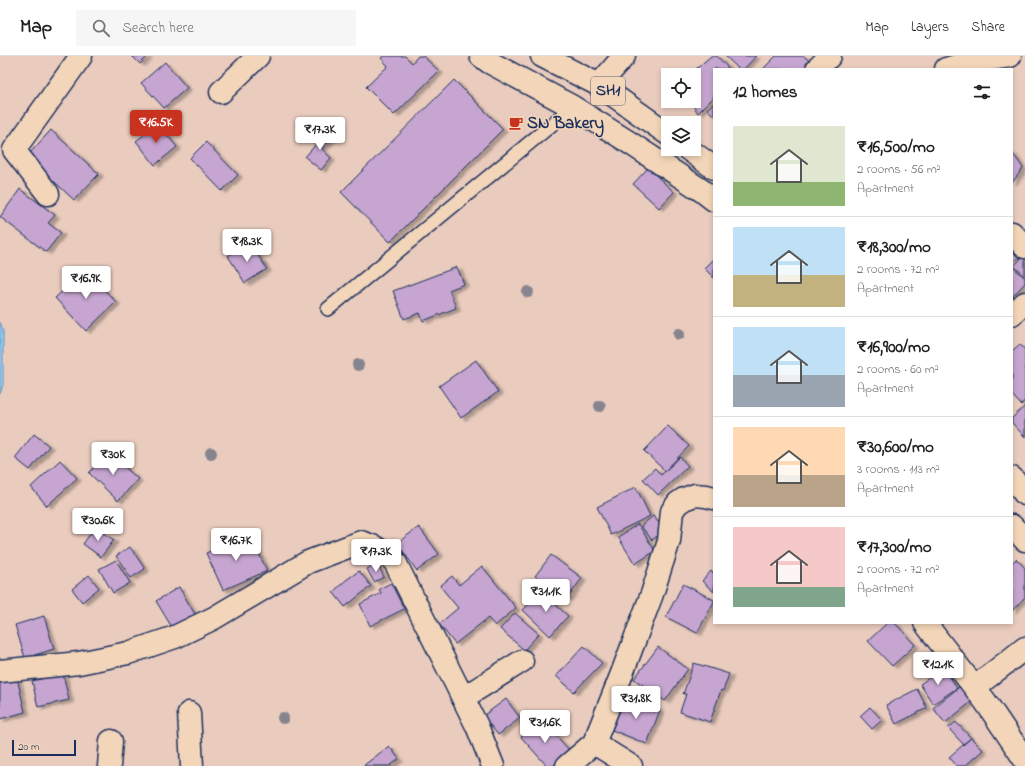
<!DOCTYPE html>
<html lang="en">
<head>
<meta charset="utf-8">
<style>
  :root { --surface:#fff; --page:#f6f6f6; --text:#222; --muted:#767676; --line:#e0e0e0; --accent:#c8321e }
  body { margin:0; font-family:"Indie Flower",sans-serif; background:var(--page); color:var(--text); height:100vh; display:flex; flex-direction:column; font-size:15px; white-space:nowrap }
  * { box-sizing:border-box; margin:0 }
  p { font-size:13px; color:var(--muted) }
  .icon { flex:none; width:22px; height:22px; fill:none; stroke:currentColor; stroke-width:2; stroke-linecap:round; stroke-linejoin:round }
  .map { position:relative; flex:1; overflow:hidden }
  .sheet { position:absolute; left:713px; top:12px; width:300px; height:556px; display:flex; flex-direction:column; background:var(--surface); border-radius:0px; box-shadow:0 2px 6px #0003 }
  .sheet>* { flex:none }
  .controls { position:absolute; left:661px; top:12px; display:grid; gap:8px }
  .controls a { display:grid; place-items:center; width:40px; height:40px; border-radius:0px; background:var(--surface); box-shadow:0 2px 6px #0003; font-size:20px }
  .scale { position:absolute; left:12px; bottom:10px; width:64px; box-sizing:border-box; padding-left:4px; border:2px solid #1b2f5e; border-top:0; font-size:11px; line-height:14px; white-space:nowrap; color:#1b2f5e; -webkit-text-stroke:3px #f3d6b9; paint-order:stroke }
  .price { position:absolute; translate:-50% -34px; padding:0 9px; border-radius:4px; background:#fff; color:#222; font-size:13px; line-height:26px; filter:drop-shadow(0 1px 2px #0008) }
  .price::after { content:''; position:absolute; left:50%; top:24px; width:12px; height:9px; margin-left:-6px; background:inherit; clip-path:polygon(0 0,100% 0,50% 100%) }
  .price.on { background:var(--accent); color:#fff }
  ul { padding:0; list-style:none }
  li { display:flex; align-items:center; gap:12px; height:100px; padding:0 20px }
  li+li { border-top:1px solid var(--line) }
  li span { display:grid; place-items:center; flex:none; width:112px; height:80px; border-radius:0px; color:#555 }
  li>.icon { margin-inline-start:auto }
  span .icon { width:48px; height:48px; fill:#fffc; stroke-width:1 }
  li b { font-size:17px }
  h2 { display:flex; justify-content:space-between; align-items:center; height:48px; padding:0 20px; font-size:17px }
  header { display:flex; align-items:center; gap:24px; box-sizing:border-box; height:56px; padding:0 20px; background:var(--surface); border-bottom:1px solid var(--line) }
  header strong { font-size:19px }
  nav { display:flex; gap:22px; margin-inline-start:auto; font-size:14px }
  .search { width:280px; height:36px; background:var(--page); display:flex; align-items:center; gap:10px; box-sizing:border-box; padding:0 14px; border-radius:0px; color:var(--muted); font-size:15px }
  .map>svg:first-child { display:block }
  .water { fill:url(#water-ripples); stroke:#6590ba }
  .building { fill:#c6a5d0; stroke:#1b2f5e; filter:url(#shadow) }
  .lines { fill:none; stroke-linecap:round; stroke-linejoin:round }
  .lane-casing { stroke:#1b2f5e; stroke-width:16 }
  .street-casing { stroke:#1b2f5e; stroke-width:25 }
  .primary-casing { stroke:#1b2f5e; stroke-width:25 }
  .lane { stroke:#f3d6b9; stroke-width:13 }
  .street { stroke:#f3d6b9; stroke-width:22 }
  .primary { stroke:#f3d6b9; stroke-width:22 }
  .tree { fill:#86848e }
  .labels { text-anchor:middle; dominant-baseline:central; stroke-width:3; stroke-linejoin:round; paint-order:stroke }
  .shield { fill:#f3d6b9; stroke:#5c6179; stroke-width:1 }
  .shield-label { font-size:16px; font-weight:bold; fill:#1b2f5e }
  .poi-label { font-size:17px; font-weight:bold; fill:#1b2f5e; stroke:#f3d6b9; text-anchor:start }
</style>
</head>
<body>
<header>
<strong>Map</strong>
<div class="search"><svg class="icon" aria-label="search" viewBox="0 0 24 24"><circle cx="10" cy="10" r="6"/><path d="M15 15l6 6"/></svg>Search here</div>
<nav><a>Map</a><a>Layers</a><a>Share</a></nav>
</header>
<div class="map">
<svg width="1025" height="710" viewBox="0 0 1025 710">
  <defs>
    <pattern id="water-ripples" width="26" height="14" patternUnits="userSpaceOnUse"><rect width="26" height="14" fill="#97d0f7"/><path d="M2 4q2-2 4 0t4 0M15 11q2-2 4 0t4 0" fill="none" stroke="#82b3d6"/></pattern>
    <filter id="shadow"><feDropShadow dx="4.5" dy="2.5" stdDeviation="1" flood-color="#0004"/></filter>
  </defs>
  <rect width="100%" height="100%" fill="#eaccbe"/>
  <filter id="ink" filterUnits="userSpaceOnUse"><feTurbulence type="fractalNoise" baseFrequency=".025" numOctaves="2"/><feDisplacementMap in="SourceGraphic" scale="8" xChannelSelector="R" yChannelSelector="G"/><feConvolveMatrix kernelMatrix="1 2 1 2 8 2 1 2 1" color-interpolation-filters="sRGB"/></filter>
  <g filter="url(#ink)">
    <polygon class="water" points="0,266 3,274 3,329 0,338"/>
    <g class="building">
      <polygon points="132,0 148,0 140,8"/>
      <polygon points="383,0 405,0 412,7 418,0 423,0 439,15 394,59 366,31 388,10 381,2"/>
      <polygon points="711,0 717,0 729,13 714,13 714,41 698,57 690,45 694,45 694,19 689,19"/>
      <polygon points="725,0 756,0 744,13 739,13"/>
      <polygon points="776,0 804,0 812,8 807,13 765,13 764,12"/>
      <polygon points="165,6 187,32 164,52 141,27"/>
      <polygon points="454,24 503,73 390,186 341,136"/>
      <polygon points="714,47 714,60 707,53"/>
      <polygon points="158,68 177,91 155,109 136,85"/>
      <polygon points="329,73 335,78 322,93 331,102 321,114 305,101"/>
      <polygon points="51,74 99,118 74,144 27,100"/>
      <polygon points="206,86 238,119 222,135 190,102"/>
      <polygon points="1012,96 1023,112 1012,127"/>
      <polygon points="648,112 674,136 659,152 633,128"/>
      <polygon points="20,133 55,159 48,167 61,177 46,196 0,161"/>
      <polygon points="1012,183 1025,194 1012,208"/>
      <polygon points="249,186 267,213 245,227 228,200"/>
      <polygon points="1025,198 1025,220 1014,210"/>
      <polygon points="714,202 714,222 704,212"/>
      <polygon points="1012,210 1025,222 1025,227 1012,241"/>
      <polygon points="457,211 464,228 449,234 456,252 423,265 420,257 404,263 393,235"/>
      <polygon points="85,214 116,246 86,275 55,242"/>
      <polygon points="1020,288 1025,294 1025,344 1021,349 1012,339 1012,295"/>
      <polygon points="476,304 498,336 461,362 439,330"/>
      <polygon points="1025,350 1025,381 1012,367 1012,362"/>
      <polygon points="668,370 689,390 665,415 644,395"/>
      <polygon points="34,378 49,390 30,414 15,402"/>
      <polygon points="108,396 138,423 118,445 89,417"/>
      <polygon points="680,401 688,410 658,439 643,423 655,412 661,419"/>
      <polygon points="60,404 77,422 47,450 31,431"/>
      <polygon points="636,431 650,460 611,479 597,451"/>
      <polygon points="653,460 665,474 652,484 641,470"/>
      <polygon points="638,468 655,495 635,508 618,481"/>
      <polygon points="95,471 114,484 101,501 83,488"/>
      <polygon points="419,471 439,498 417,515 397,487"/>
      <polygon points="250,478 267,515 223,534 206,497"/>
      <polygon points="130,491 145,513 131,522 116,500"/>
      <polygon points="551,499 582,522 567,543 535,520"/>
      <polygon points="1016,503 1025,512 1025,541 1012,555 1012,507"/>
      <polygon points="116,504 130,527 113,537 99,513"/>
      <polygon points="377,507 384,521 374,526 367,513"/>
      <polygon points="482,510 516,552 495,570 488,562 455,588 439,568 458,552 440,530 452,520 459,529"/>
      <polygon points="359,515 371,530 345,551 333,536 346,524"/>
      <polygon points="711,515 714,518 714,536 702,525"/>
      <polygon points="89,519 99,532 82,546 72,533"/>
      <polygon points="391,527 404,553 370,570 360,548 381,537 379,533"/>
      <polygon points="683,528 714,544 714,546 697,577 666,561"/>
      <polygon points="179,531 196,560 173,573 156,545"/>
      <polygon points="541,535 568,560 550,580 523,554"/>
      <polygon points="515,557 539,578 524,594 500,573"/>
      <polygon points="44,560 54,593 25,602 15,569"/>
      <polygon points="887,567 895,567 915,589 892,610 868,585"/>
      <polygon points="584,590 602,607 574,636 556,620"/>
      <polygon points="658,591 688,613 665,645 634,623"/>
      <polygon points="694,607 729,618 723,635 721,634 710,666 680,656 686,638 683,638"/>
      <polygon points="944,612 957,632 933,648 920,628"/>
      <polygon points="63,618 69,644 38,651 32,625"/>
      <polygon points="17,622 25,656 0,663 0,626"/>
      <polygon points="963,628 975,643 945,667 933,652"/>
      <polygon points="917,633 927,652 896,668 886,649"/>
      <polygon points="625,641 660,654 647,688 612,674"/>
      <polygon points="506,643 520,662 498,679 483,660"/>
      <polygon points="870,651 882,664 872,673 860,660"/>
      <polygon points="541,663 570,695 553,710 547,710 521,681"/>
      <polygon points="956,666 971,682 963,688 948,672"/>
      <polygon points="971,682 983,694 965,710 957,710 949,701"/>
      <polygon points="389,690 399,703 390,710 363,710"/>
    </g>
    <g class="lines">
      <defs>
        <polyline id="lane" points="328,253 573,51"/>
        <g id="street">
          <polyline points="817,13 830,0"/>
          <polyline points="946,13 969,6 1010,0"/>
          <polyline points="599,29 624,0"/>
          <polyline points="221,36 258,0"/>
          <polyline points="48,138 14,94 81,0"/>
          <polyline points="1012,177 1025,191"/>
          <polyline points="1012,258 1025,247"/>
          <polyline points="925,567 985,645 1025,704"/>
          <polyline points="0,615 79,607 128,597 175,581 214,562 308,506 361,486 375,491 394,504 477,670 493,710"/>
          <polyline points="975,631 1025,592"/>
          <polyline points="463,642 522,605"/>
          <polyline points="189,657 192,710"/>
          <polyline points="594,687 631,710"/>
          <polyline points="109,710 111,685"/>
          <polyline points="567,710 594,687 621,620 652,538 669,485 672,455 678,447 684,443 695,439 706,440 714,442"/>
        </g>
        <g id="primary">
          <polyline points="481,0 489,6 573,51 627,85 701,134 714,144"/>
          <polyline points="542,0 599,29 668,78"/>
          <polyline points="688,93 714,112"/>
          <polyline points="1012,422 1025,438"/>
          <polyline points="1012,470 1025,484"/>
        </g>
      </defs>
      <use href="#lane" class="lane-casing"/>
      <use href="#street" class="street-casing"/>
      <use href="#primary" class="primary-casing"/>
      <use href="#lane" class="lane"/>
      <use href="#street" class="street"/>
      <use href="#primary" class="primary"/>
    </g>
    <g class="tree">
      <circle cx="528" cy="236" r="6"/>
      <circle cx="679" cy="278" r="6"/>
      <circle cx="358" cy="309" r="6"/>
      <circle cx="600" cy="350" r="6"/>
      <circle cx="211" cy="397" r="6"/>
      <circle cx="283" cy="662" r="6"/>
    </g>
  </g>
  <defs>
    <symbol id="cafe-bare" viewBox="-9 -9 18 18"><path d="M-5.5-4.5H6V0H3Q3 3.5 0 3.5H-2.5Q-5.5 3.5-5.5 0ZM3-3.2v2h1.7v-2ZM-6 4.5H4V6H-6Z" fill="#c8321e" stroke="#f3d6b9" stroke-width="2.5" paint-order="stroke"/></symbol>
  </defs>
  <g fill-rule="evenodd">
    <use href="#cafe-bare" x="506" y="57" width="20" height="20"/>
  </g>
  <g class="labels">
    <rect class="shield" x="591" y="21" width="34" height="28" rx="3"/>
    <g class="shield-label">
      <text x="608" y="35">SH1</text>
    </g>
    <g class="poi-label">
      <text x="527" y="67">SN Bakery</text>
    </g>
  </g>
</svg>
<div class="controls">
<a><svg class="icon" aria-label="locate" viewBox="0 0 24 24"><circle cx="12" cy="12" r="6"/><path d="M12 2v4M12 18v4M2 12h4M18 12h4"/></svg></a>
<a><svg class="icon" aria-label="layers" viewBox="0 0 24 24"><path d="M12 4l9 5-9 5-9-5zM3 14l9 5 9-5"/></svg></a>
</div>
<div class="scale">20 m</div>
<b class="price on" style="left:156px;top:88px">₹16.5K</b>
<b class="price" style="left:320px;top:95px">₹17.3K</b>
<b class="price" style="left:247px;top:207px">₹18.3K</b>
<b class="price" style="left:86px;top:244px">₹16.9K</b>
<b class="price" style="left:113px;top:420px">₹30K</b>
<b class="price" style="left:98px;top:486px">₹30.6K</b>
<b class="price" style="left:236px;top:506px">₹16.7K</b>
<b class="price" style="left:376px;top:517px">₹17.3K</b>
<b class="price" style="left:546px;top:557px">₹31.1K</b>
<b class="price" style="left:938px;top:630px">₹12.1K</b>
<b class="price" style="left:636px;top:664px">₹31.8K</b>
<b class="price" style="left:545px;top:688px">₹31.6K</b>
<section class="sheet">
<h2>12 homes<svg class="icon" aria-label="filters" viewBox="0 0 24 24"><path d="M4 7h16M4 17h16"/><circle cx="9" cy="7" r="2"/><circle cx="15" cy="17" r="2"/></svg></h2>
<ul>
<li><span style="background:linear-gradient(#dfe7d0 70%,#8fb573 0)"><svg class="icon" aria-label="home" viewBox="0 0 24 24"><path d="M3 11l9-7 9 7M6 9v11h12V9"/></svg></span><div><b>₹16,500/mo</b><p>2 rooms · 56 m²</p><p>Apartment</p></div></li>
<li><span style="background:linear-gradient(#bfe0f5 60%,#c2b280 0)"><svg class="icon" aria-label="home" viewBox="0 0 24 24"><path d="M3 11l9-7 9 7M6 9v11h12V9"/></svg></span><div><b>₹18,300/mo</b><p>2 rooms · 72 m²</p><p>Apartment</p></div></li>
<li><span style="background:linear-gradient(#bfe0f5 60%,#9aa5b1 0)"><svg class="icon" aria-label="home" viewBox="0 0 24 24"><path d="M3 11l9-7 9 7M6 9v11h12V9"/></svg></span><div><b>₹16,900/mo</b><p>2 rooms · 60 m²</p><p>Apartment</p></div></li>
<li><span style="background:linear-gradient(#ffd9b3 60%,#b9a48a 0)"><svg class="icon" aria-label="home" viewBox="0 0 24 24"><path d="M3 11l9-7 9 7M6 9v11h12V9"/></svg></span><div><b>₹30,600/mo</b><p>3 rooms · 113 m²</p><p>Apartment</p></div></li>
<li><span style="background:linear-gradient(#f6c9c9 75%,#7fa58c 0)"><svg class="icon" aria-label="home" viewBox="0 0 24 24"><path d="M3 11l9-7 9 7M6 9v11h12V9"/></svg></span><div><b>₹17,300/mo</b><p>2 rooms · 72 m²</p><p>Apartment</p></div></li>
</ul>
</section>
</div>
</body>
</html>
